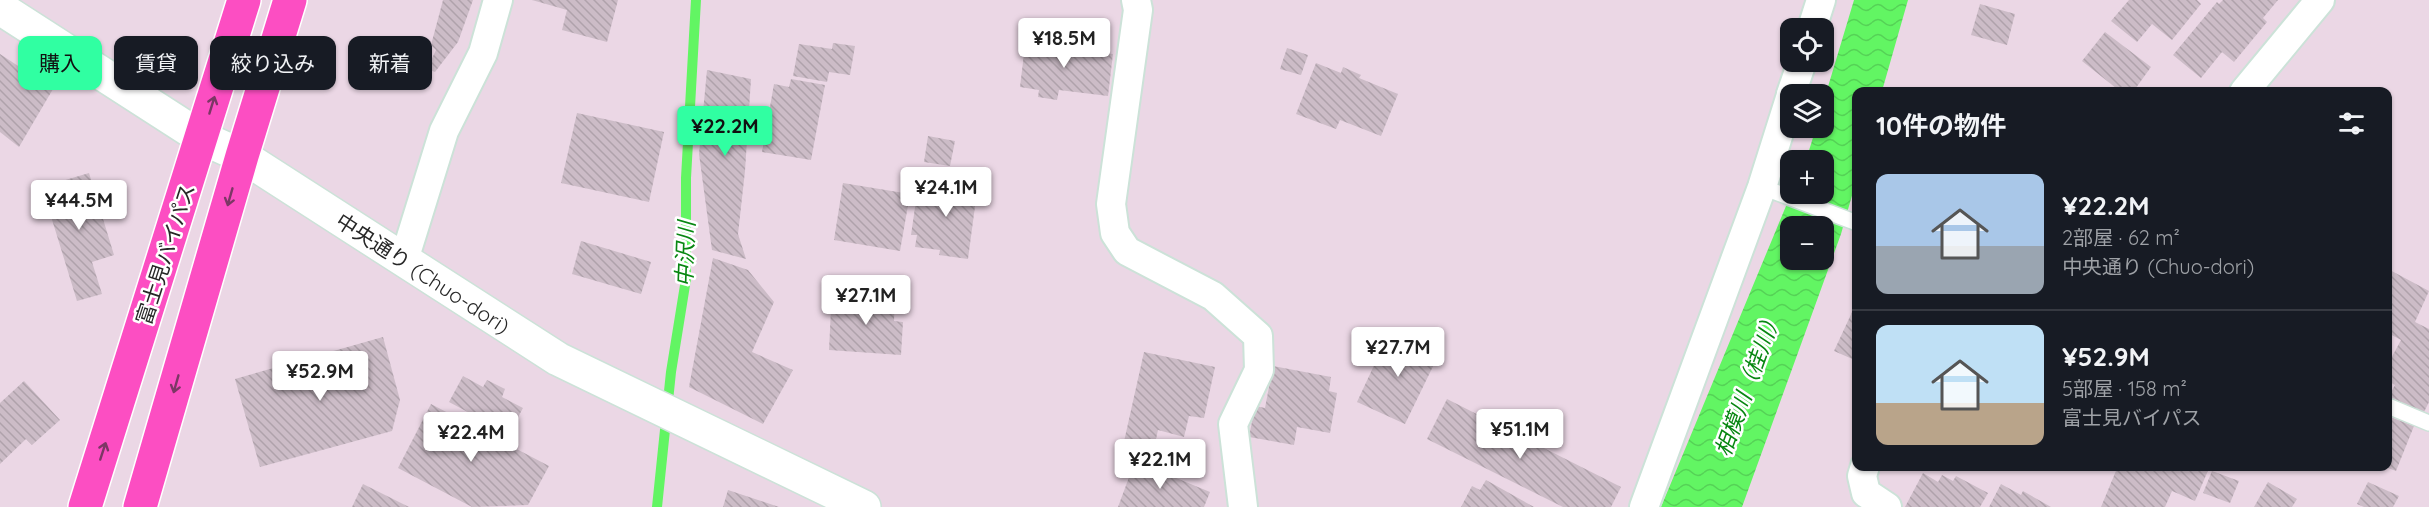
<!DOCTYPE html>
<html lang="ja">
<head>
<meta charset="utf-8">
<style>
  :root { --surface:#171b24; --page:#20242c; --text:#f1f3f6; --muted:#9ea1a6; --line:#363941; --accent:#30ffa2 }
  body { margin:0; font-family:Quicksand,"Noto Sans JP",sans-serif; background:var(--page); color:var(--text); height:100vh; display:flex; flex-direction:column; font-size:22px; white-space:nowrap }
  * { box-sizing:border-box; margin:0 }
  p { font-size:20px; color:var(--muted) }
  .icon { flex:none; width:33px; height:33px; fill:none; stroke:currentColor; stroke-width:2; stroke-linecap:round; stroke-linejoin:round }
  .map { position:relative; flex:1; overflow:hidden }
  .details { position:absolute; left:1852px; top:87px; width:540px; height:384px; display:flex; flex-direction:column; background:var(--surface); border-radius:12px; box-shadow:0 2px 4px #0004 }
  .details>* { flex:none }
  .guide { position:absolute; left:18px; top:36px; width:570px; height:54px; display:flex; gap:12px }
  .tools { position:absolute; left:1780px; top:18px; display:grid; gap:12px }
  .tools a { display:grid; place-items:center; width:54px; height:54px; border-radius:12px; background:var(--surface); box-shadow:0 2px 4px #0004; font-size:30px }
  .price { position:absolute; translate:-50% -51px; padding:0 14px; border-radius:6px; background:#fff; color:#222; font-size:20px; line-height:39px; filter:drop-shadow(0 2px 3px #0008) }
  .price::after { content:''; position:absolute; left:50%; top:36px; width:18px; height:14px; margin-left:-9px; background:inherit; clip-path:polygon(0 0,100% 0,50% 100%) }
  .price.on { background:var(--accent); color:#111 }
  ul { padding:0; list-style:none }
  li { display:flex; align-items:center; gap:18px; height:150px; padding:0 24px }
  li+li { border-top:2px solid var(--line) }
  li span { display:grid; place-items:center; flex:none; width:168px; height:120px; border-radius:12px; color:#555 }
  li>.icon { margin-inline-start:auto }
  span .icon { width:72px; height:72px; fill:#fffc; stroke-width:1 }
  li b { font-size:26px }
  h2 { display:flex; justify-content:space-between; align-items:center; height:72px; padding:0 24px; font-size:26px }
  .tag { padding:0 21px; border-radius:12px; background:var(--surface); box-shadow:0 2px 4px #0004; font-size:21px; line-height:54px }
  .tag.on { background:var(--accent); color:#111 }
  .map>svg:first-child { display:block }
  .water { fill:url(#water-waves); fill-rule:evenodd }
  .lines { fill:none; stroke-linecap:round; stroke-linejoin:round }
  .stream { stroke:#62f563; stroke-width:10 }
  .building { fill:url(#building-back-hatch) }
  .service-casing { stroke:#cce2d8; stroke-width:18 }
  .minor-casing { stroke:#cce2d8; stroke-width:32 }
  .tertiary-casing { stroke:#cce2d8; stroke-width:36 }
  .trunk-casing { stroke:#fff; stroke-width:36 }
  .service { stroke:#fff; stroke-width:15 }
  .minor { stroke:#fff; stroke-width:28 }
  .tertiary { stroke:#fff; stroke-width:33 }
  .trunk { stroke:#fc4ec2; stroke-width:33 }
  .oneway { stroke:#7c3765 }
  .labels { text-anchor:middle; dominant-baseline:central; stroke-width:5; stroke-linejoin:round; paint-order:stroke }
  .street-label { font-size:21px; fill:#272727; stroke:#fff }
  .water-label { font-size:22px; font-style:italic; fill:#088712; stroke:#fff }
</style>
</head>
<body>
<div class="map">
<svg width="2429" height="507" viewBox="0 0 2429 507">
  <defs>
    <pattern id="water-waves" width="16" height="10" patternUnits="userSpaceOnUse" patternTransform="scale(1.5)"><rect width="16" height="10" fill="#62f563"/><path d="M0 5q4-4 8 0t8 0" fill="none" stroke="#55d256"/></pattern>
    <pattern id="building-back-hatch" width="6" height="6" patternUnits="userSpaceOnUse" patternTransform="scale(1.5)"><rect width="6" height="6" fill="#ccbcc7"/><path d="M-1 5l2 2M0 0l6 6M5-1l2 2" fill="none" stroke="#afa2ab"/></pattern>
  </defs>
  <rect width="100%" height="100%" fill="#ebd7e5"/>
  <path class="water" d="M 1854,0 L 1908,0 L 1882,91 L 1857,92 L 1857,178 L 1841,234 L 1742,507 L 1661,507 L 1791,194 L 1824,194 L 1824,160 L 1806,160 L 1816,128 L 1824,128 L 1824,100 ZM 1791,226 L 1824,226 L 1824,260 L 1791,260 Z"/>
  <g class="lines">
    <polyline class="stream" points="657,507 671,372 686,279 686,178 696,0"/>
  </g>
  <g class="building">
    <polygon points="443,0 473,0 458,42 435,72 427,69 436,50 431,45"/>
    <polygon points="532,0 618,0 607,42 562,30 567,10"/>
    <polygon points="2129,0 2197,0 2201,4 2172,40 2152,24 2137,42 2111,21"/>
    <polygon points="2223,0 2278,0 2263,18 2267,22 2234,62 2222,52 2201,78 2173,55 2217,2 2219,4"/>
    <polygon points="1980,4 2015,14 2007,45 1971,35"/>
    <polygon points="2105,32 2151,67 2133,92 2121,92 2082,61"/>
    <polygon points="1026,37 1071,43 1071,48 1113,54 1108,96 1059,90 1057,100 1038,97 1039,90 1020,87"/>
    <polygon points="833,43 855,46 850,75 829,72 827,82 793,76 799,44 832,49"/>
    <polygon points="1287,48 1308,55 1301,75 1280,69"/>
    <polygon points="0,54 53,89 19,147 0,132"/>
    <polygon points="1316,63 1341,73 1343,67 1361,75 1359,78 1398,94 1381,136 1340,120 1336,129 1296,114"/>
    <polygon points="707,70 751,79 745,171 738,234 746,259 712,250 699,154"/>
    <polygon points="791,79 825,85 811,160 762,152 774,84 789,87"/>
    <polygon points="577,113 664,132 649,202 561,183"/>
    <polygon points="928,136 955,141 950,166 924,162"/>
    <polygon points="89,173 114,255 92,262 102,294 77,301 42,187"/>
    <polygon points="946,180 978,184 968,259 939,255 940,250 915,247 917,235 911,235 918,187 944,190"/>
    <polygon points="843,183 910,194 900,251 834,240"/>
    <polygon points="581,241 651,262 641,294 572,274"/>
    <polygon points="713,258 748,270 774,302 752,352 793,370 763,424 689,387"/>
    <polygon points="2388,269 2429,291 2415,322 2429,329 2429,402 2423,414 2389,396 2395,385 2388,381 2392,367 2388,364 2401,340 2388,333"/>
    <polygon points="867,294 895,295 894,321 903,322 901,355 829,350 831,309 838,309 839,298 866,300"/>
    <polygon points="1853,310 1857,312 1857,361 1834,351"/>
    <polygon points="1390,331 1439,354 1405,424 1357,402"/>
    <polygon points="383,337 400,400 392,431 260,467 235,379"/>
    <polygon points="1144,352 1215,367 1204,418 1189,416 1184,437 1158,430 1153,453 1123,446"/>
    <polygon points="1273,366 1331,377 1329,391 1337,393 1330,433 1297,427 1294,445 1249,437 1255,406 1265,408"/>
    <polygon points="463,376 483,387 487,380 505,389 502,397 523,408 509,434 449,402"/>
    <polygon points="24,381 60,420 32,445 26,439 0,464 0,403"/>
    <polygon points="1447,399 1621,487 1611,507 1563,507 1427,439"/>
    <polygon points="431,404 549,466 528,505 472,507 398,468"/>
    <polygon points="2388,416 2414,426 2396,471 2388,468"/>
    <polygon points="1135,461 1210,492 1204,507 1118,507"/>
    <polygon points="2118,466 2210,466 2195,501 2172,491 2165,507 2101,507"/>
    <polygon points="2212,471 2239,481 2230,503 2203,493"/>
    <polygon points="1923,473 1938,482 1942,475 1953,481 1956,476 1988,493 1980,507 1905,507"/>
    <polygon points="1486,480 1534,507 1461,507 1472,486 1480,490"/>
    <polygon points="2268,482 2297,499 2292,507 2254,507"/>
    <polygon points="2368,482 2399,496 2393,507 2364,507 2357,504"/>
    <polygon points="363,484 409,507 352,507"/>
    <polygon points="2001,484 2021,495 2023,491 2051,507 1989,507"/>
    <polygon points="728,490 779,507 723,507"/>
  </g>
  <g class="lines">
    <defs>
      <g id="service">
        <polyline points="1762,187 1857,223"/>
        <polyline points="2388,406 2429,423"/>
      </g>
      <g id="minor">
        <polyline points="1136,0 1138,10 1111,204 1115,233 1127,251 1213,296 1258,336 1259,370 1233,424 1243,507"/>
        <polyline points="1812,28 1821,0"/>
        <polyline points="2244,92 2320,0"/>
        <polyline points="1791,94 1802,62"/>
        <polyline points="404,260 444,131 483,53 498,0"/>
        <polyline points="1865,466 1862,476 1866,493 1887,507"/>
        <polyline points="1644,507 1762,187 1791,95"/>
      </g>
      <polyline id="tertiary" points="0,8 202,138 242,156 558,359 864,507"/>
      <g id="trunk">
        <polyline points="85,507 244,0"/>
        <polyline points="140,507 242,156 290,0"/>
      </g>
    </defs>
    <use href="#service" class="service-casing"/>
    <use href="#minor" class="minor-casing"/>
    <use href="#tertiary" class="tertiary-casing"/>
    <use href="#trunk" class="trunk-casing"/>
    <use href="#service" class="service"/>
    <use href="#minor" class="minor"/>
    <use href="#tertiary" class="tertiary"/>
    <use href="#trunk" class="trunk"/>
  </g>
  <defs><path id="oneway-shaft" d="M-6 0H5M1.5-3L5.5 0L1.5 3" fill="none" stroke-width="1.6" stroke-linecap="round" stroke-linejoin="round" transform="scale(1.5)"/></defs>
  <g class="oneway">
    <use href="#oneway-shaft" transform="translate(212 105) rotate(-73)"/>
    <use href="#oneway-shaft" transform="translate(230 197) rotate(106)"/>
    <use href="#oneway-shaft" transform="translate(176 384) rotate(106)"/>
    <use href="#oneway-shaft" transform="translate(103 451) rotate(-72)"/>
  </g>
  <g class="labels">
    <g class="street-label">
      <text transform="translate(165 254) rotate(-72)">富士見バイパス</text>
      <text transform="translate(423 273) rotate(33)">中央通り (Chuo-dori)</text>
    </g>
    <g class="water-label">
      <text transform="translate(685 254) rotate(-88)">中沢川</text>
      <text transform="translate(1748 383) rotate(-70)">相模川（桂川）</text>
    </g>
  </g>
</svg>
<div class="tools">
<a><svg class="icon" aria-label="locate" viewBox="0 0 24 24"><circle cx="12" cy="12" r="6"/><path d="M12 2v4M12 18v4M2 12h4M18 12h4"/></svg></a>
<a><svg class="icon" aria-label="layers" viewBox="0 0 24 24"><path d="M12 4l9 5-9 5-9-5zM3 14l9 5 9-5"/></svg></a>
<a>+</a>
<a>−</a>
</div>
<b class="price" style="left:1064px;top:69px">¥18.5M</b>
<b class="price on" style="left:725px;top:157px">¥22.2M</b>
<b class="price" style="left:946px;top:218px">¥24.1M</b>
<b class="price" style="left:79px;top:231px">¥44.5M</b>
<b class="price" style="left:866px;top:326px">¥27.1M</b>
<b class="price" style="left:1398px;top:378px">¥27.7M</b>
<b class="price" style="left:320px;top:402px">¥52.9M</b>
<b class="price" style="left:1520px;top:460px">¥51.1M</b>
<b class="price" style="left:471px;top:463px">¥22.4M</b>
<b class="price" style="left:1160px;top:490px">¥22.1M</b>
<div class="guide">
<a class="tag on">購入</a>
<a class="tag">賃貸</a>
<a class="tag">絞り込み</a>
<a class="tag">新着</a>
</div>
<section class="details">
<h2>10件の物件<svg class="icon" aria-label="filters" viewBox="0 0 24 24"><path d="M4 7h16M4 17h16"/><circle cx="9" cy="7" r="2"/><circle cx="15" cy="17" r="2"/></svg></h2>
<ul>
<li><span style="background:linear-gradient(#a9c7e8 60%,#9aa5b1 0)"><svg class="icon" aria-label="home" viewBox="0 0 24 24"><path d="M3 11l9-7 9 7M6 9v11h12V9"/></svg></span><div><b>¥22.2M</b><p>2部屋 · 62 m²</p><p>中央通り (Chuo-dori)</p></div></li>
<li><span style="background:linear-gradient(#bfe0f5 65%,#b9a48a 0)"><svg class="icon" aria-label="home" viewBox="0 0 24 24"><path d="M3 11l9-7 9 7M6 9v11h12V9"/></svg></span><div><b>¥52.9M</b><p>5部屋 · 158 m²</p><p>富士見バイパス</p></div></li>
</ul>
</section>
</div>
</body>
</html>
